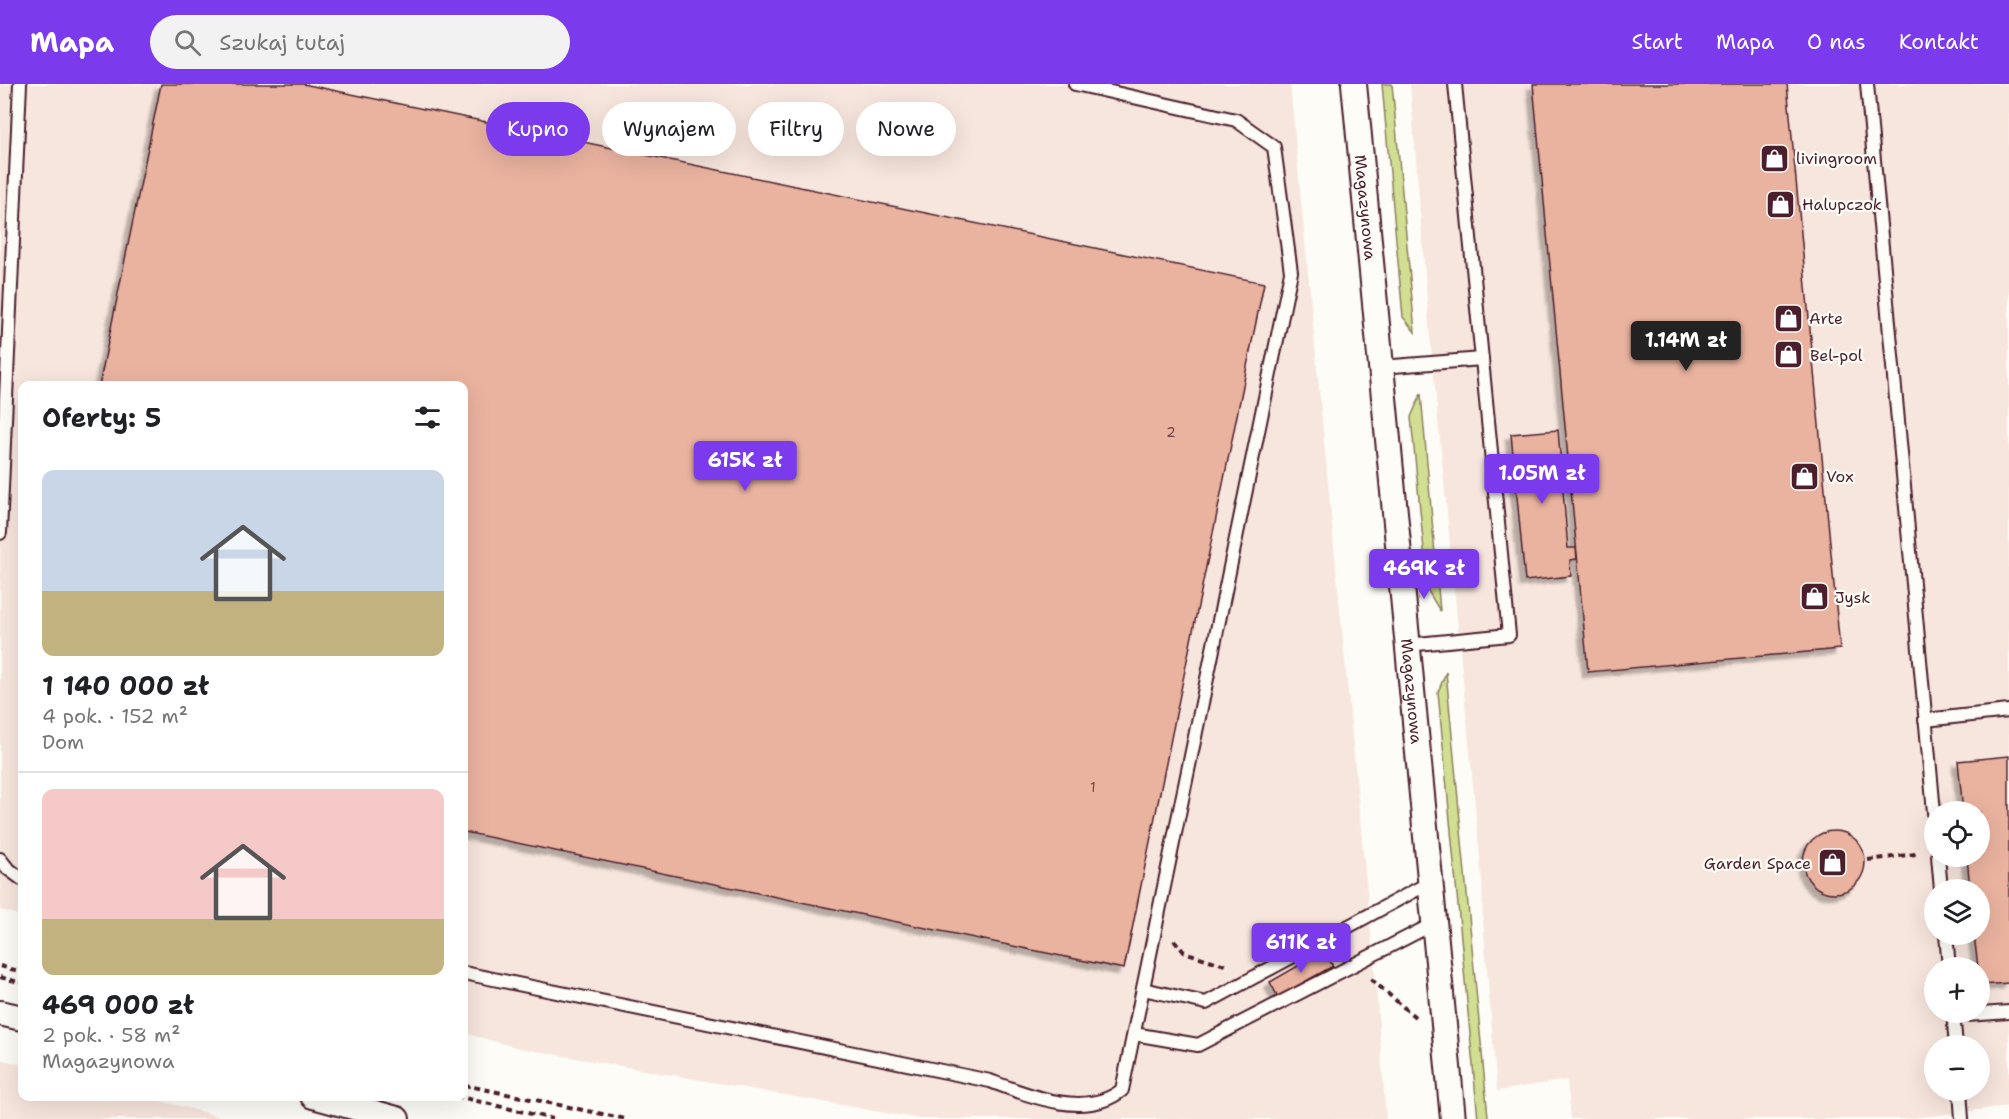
<!DOCTYPE html>
<html lang="pl">
<head>
<meta charset="utf-8">
<style>
  :root { --surface:#fff; --page:#f2f2f2; --text:#202124; --muted:#757577; --line:#e0e0e0; --accent:#7c3aed }
  body { margin:0; font-family:"Shantell Sans",sans-serif; background:var(--page); color:var(--text); height:100vh; display:flex; flex-direction:column; font-size:22px; white-space:nowrap }
  * { box-sizing:border-box; margin:0 }
  p { font-size:20px; color:var(--muted) }
  .icon { flex:none; width:33px; height:33px; fill:none; stroke:currentColor; stroke-width:2; stroke-linecap:round; stroke-linejoin:round }
  .map { position:relative; flex:1; overflow:hidden }
  .sheet { position:absolute; left:18px; top:297px; width:450px; height:720px; display:flex; flex-direction:column; background:var(--surface); border-radius:12px; box-shadow:0 6px 24px #0002 }
  .sheet>* { flex:none }
  .banner { position:absolute; left:486px; top:18px; width:570px; height:54px; display:flex; gap:12px }
  .buttons { position:absolute; left:1924px; top:717px; display:grid; gap:12px }
  .buttons a { display:grid; place-items:center; width:66px; height:66px; border-radius:50%; background:var(--surface); box-shadow:0 6px 24px #0002; font-size:30px }
  .price { position:absolute; translate:-50% -51px; padding:0 14px; border-radius:6px; background:var(--accent); color:#fff; font-size:20px; line-height:39px; filter:drop-shadow(0 2px 3px #0008) }
  .price::after { content:''; position:absolute; left:50%; top:36px; width:18px; height:14px; margin-left:-9px; background:inherit; clip-path:polygon(0 0,100% 0,50% 100%) }
  .price.current { background:#222; color:#fff }
  ul { padding:0; list-style:none }
  li { display:grid; align-content:center; gap:12px; height:318px; padding:0 24px }
  li+li { border-top:2px solid var(--line) }
  li span { display:grid; place-items:center; height:186px; border-radius:12px; color:#555 }
  li>.icon { margin-inline-start:auto }
  span .icon { width:108px; height:108px; fill:#fffc; stroke-width:1 }
  li b { font-size:26px }
  h2 { display:flex; justify-content:space-between; align-items:center; height:72px; padding:0 24px; font-size:26px }
  .pill { padding:0 21px; border-radius:27px; background:var(--surface); box-shadow:0 6px 24px #0002; font-size:21px; line-height:54px }
  .pill.current { background:var(--accent); color:#fff }
  header { display:flex; align-items:center; gap:36px; box-sizing:border-box; height:84px; padding:0 30px; background:var(--accent); color:#fff }
  header strong { font-size:28px }
  nav { display:flex; gap:33px; margin-inline-start:auto; font-size:21px }
  .search { width:420px; height:54px; background:var(--page); display:flex; align-items:center; gap:15px; box-sizing:border-box; padding:0 21px; border-radius:33px; color:var(--muted); font-size:22px }
  .map>svg:first-child { display:block }
  .built { fill:#f7e6dd; fill-rule:evenodd }
  .green { fill:#d2df92; stroke:#8e7f5e; stroke-width:1.5 }
  .building { fill:#eab3a0; stroke:#4a1f2b; stroke-width:1.5; filter:url(#shadow) }
  .lines { fill:none; stroke-linecap:round; stroke-linejoin:round }
  .service-casing { stroke:#4a1f2b; stroke-width:16 }
  .minor-casing { stroke:#4a1f2b; stroke-width:28 }
  .path { stroke:#4a1f2b; stroke-width:4; stroke-dasharray:6 4.5; stroke-linecap:butt }
  .service { stroke:#fdfcf7; stroke-width:12 }
  .minor { stroke:#fdfcf7; stroke-width:24 }
  .labels { text-anchor:middle; dominant-baseline:central; stroke-width:4.5; stroke-linejoin:round; paint-order:stroke }
  .number-label { font-size:14px; fill:#724448 }
  .poi-label { font-size:16px; fill:#4a1f2b; stroke:#fdfcf7; text-anchor:start }
  .street-label { font-size:16px; fill:#4a1f2b; stroke:#fdfcf7 }
</style>
</head>
<body>
<header>
<strong>Mapa</strong>
<div class="search"><svg class="icon" aria-label="search" viewBox="0 0 24 24"><circle cx="10" cy="10" r="6"/><path d="M15 15l6 6"/></svg>Szukaj tutaj</div>
<nav><a>Start</a><a>Mapa</a><a>O nas</a><a>Kontakt</a></nav>
</header>
<div class="map">
<svg width="2009" height="1035" viewBox="0 0 2009 1035">
  <defs>
    <filter id="shadow"><feDropShadow dx="-5.5" dy="5.5" stdDeviation="1.5" flood-color="#0004"/></filter>
  </defs>
  <rect width="100%" height="100%" fill="#fdfcf7"/>
  <filter id="ink" filterUnits="userSpaceOnUse"><feTurbulence type="fractalNoise" baseFrequency=".0167" numOctaves="2"/><feDisplacementMap in="SourceGraphic" scale="12" xChannelSelector="R" yChannelSelector="G"/><feConvolveMatrix kernelMatrix="1 2 1 2 8 2 1 2 1" color-interpolation-filters="sRGB"/></filter>
  <g filter="url(#ink)">
    <g class="built">
      <polygon points="0,0 1290,0 1376,903 1386,1035 920,1035 519,964 464,949 464,302 22,302 22,832 0,826"/>
      <path d="M 1410,0 L 2009,0 L 2009,1022 L 1906,1035 L 1571,1035 L 1567,996 L 1497,1007 L 1483,836 L 1482,795 L 1429,241 ZM 1935,728 L 1980,728 L 1980,772 L 1935,772 ZM 1935,806 L 1980,806 L 1980,850 L 1935,850 ZM 1935,884 L 1980,884 L 1980,928 L 1935,928 ZM 1935,962 L 1980,962 L 1980,1006 L 1935,1006 Z"/>
      <polygon points="0,975 22,981 22,1012 146,1013 229,1035 0,1035"/>
    </g>
    <g class="green">
      <polygon points="1382,0 1392,0 1415,248 1403,233"/>
      <polygon points="1421,310 1440,527 1428,507 1411,333"/>
      <polygon points="1446,588 1488,1033 1486,1035 1478,1035 1438,608"/>
    </g>
    <g class="building">
      <polygon points="161,0 303,0 1264,199 1124,885 464,748 464,302 99,302"/>
      <polygon points="1533,0 1787,0 1840,565 1588,588"/>
      <polygon points="1558,346 1561,381 1568,381 1569,394 1562,395 1568,464 1576,464 1577,475 1570,476 1571,492 1525,497 1511,350"/>
      <polygon points="2009,672 2009,899 1980,901 1974,850 1980,850 1980,806 1970,806 1967,772 1980,772 1980,728 1963,728 1958,677"/>
      <circle cx="1834" cy="778" r="31"/>
      <polygon points="1324,867 1333,882 1278,913 1270,898"/>
    </g>
    <g class="lines">
      <defs>
        <g id="service">
          <polyline points="1867,0 1935,739"/>
          <polyline points="1381,283 1482,275"/>
          <polyline points="0,449 20,0"/>
          <polyline points="1407,561 1509,551 1455,0"/>
          <polyline points="1925,636 2009,627"/>
          <polyline points="1938,772 1941,806"/>
          <polyline points="0,775 7,784 22,795"/>
          <polyline points="1946,850 1949,884"/>
          <path d="M 464,889 L 990,997 C 1030,1012 1086,1035 1122,1006 L 1291,188 L 1274,63 L 1236,36 L 1075,0"/>
          <polyline points="1143,905 1206,919 1429,799"/>
          <polyline points="1953,928 1956,962"/>
          <polyline points="1953,932 2009,928"/>
          <polyline points="1134,950 1198,961 1433,840"/>
          <polyline points="1960,1006 1962,1035"/>
        </g>
        <g id="minor">
          <path id="s1" d="M 1354,0 L 1453,1035"/>
          <polyline points="0,929 22,934"/>
          <polyline points="313,1012 397,1035"/>
        </g>
      </defs>
      <use href="#service" class="service-casing"/>
      <use href="#minor" class="minor-casing"/>
      <g class="path">
        <polyline points="1868,776 1916,770"/>
        <polyline points="1174,856 1184,868 1228,882"/>
        <polyline points="0,882 22,888"/>
        <polyline points="0,893 22,899"/>
        <polyline points="1371,895 1415,933"/>
        <polyline points="464,1001 626,1035"/>
        <polyline points="456,1012 553,1035"/>
      </g>
      <use href="#service" class="service"/>
      <use href="#minor" class="minor"/>
    </g>
  </g>
  <defs>
    <symbol id="shop-square" viewBox="-11 -11 22 22"><rect x="-9" y="-9" width="18" height="18" rx="4" fill="#4a1f2b" stroke="#fdfcf7"/><path d="M-5-2.5h2.3a2.7 3.5 0 0 1 5.4 0H5L5.5 6h-11ZM-1.5-2.5h3a1.5 2.3 0 0 0-3 0Z" fill="#fff"/></symbol>
  </defs>
  <g fill-rule="evenodd">
    <use href="#shop-square" x="1758" y="58" width="33" height="33"/>
    <use href="#shop-square" x="1764" y="104" width="33" height="33"/>
    <use href="#shop-square" x="1772" y="218" width="33" height="33"/>
    <use href="#shop-square" x="1772" y="254" width="33" height="33"/>
    <use href="#shop-square" x="1788" y="376" width="33" height="33"/>
    <use href="#shop-square" x="1798" y="496" width="33" height="33"/>
    <use href="#shop-square" x="1816" y="762" width="33" height="33"/>
  </g>
  <g class="labels">
    <g class="number-label">
      <text x="1171" y="348">2</text>
      <text x="1093" y="703">1</text>
    </g>
    <g class="poi-label">
      <text x="1796" y="74">livingroom</text>
      <text x="1802" y="120">Halupczok</text>
      <text x="1809" y="234">Arte</text>
      <text x="1810" y="271">Bel-pol</text>
      <text x="1826" y="392">Vox</text>
      <text x="1835" y="513">Jysk</text>
      <text x="1811" y="779" text-anchor="end">Garden Space</text>
    </g>
    <g class="street-label">
      <text stroke="none"><textPath href="#s1" startOffset="124">Magazynowa</textPath></text>
      <text stroke="none"><textPath href="#s1" startOffset="610">Magazynowa</textPath></text>
    </g>
  </g>
</svg>
<div class="buttons">
<a><svg class="icon" aria-label="locate" viewBox="0 0 24 24"><circle cx="12" cy="12" r="6"/><path d="M12 2v4M12 18v4M2 12h4M18 12h4"/></svg></a>
<a><svg class="icon" aria-label="layers" viewBox="0 0 24 24"><path d="M12 4l9 5-9 5-9-5zM3 14l9 5 9-5"/></svg></a>
<a>+</a>
<a>−</a>
</div>
<b class="price current" style="left:1686px;top:288px">1.14M zł</b>
<b class="price" style="left:745px;top:408px">615K zł</b>
<b class="price" style="left:1542px;top:421px">1.05M zł</b>
<b class="price" style="left:1424px;top:516px">469K zł</b>
<b class="price" style="left:1301px;top:890px">611K zł</b>
<div class="banner">
<a class="pill current">Kupno</a>
<a class="pill">Wynajem</a>
<a class="pill">Filtry</a>
<a class="pill">Nowe</a>
</div>
<section class="sheet">
<h2>Oferty: 5<svg class="icon" aria-label="filters" viewBox="0 0 24 24"><path d="M4 7h16M4 17h16"/><circle cx="9" cy="7" r="2"/><circle cx="15" cy="17" r="2"/></svg></h2>
<ul>
<li><span style="background:linear-gradient(#c9d6e8 65%,#c2b280 0)"><svg class="icon" aria-label="home" viewBox="0 0 24 24"><path d="M3 11l9-7 9 7M6 9v11h12V9"/></svg></span><div><b>1 140 000 zł</b><p>4 pok. · 152 m²</p><p>Dom</p></div></li>
<li><span style="background:linear-gradient(#f6c9c9 70%,#c2b280 0)"><svg class="icon" aria-label="home" viewBox="0 0 24 24"><path d="M3 11l9-7 9 7M6 9v11h12V9"/></svg></span><div><b>469 000 zł</b><p>2 pok. · 58 m²</p><p>Magazynowa</p></div></li>
</ul>
</section>
</div>
</body>
</html>
